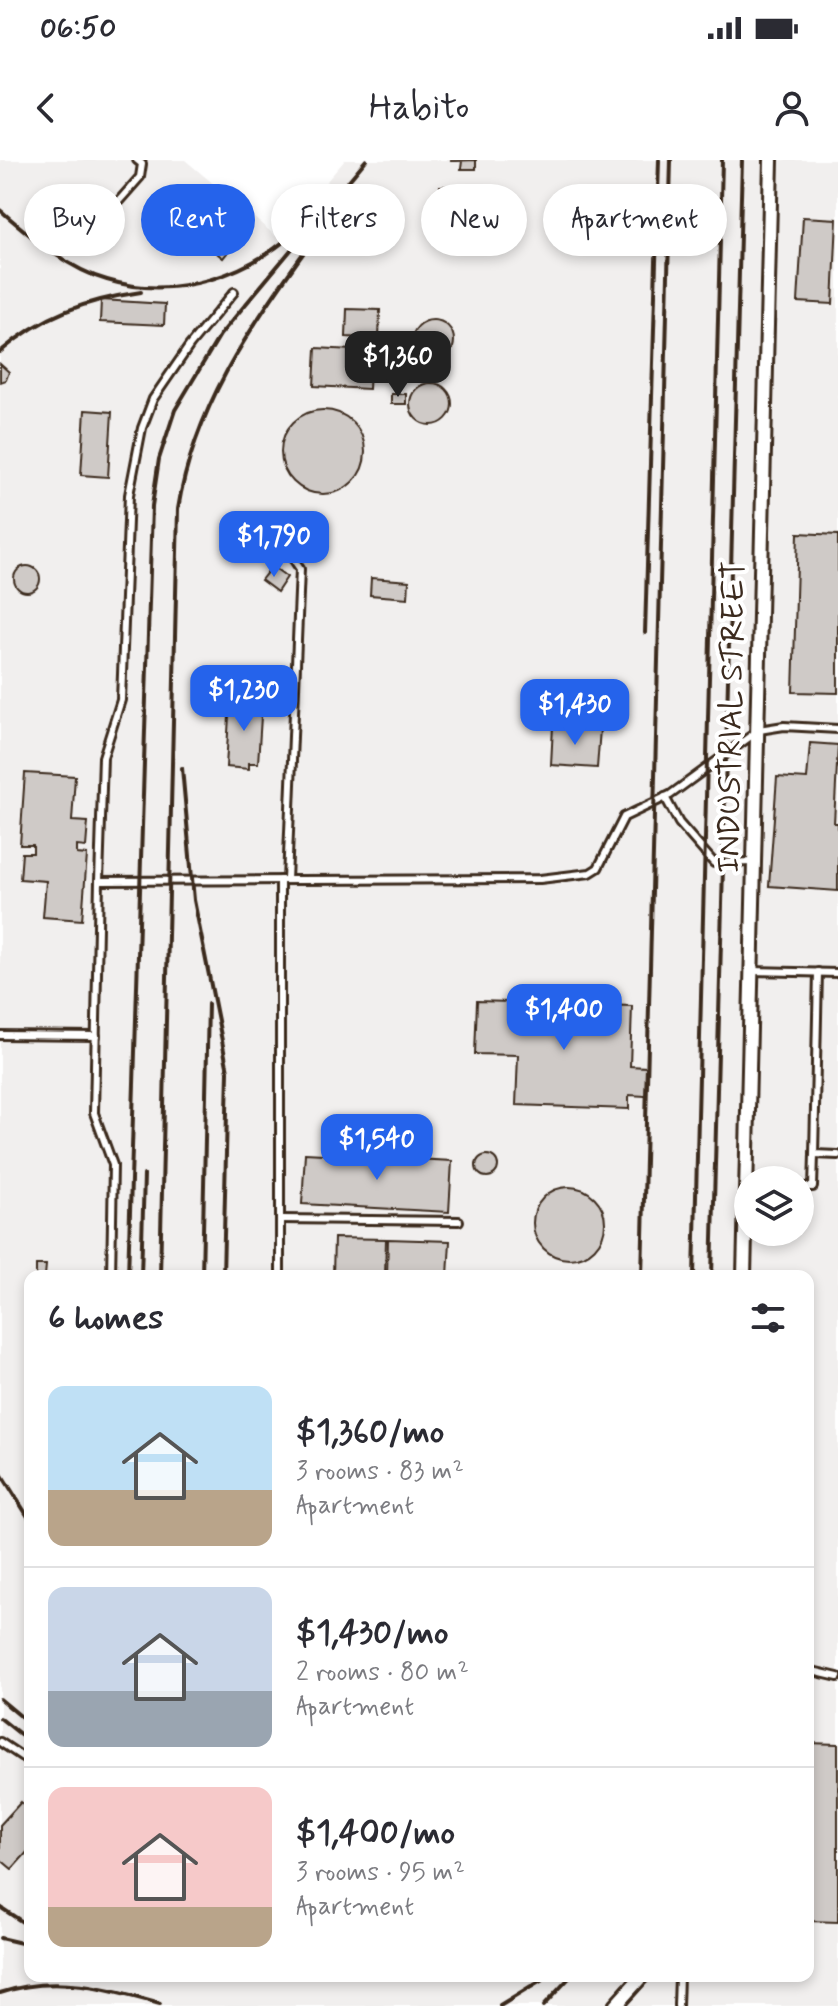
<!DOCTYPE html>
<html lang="en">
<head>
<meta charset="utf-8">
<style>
  :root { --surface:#fff; --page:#f7f7f7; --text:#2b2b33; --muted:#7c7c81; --line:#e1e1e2; --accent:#2563eb }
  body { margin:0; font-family:Mynerve,sans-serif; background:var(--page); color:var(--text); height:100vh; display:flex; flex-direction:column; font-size:30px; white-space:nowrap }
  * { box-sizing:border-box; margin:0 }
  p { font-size:26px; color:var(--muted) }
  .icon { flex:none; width:44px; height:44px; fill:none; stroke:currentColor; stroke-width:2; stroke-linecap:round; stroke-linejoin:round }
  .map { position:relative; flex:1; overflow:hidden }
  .drawer { position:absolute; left:24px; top:1110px; width:790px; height:712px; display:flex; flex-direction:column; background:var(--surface); border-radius:16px; box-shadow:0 4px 12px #0003 }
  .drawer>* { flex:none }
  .guide { position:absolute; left:24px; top:24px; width:790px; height:72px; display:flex; gap:16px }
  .fabs { position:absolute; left:734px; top:1006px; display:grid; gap:16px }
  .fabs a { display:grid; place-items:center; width:80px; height:80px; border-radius:50%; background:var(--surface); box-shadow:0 4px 12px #0003; font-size:40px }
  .price { position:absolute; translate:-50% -68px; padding:0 18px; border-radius:16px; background:var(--accent); color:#fff; font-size:26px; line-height:52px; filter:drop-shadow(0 2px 4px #0008) }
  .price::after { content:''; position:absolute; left:50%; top:48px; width:24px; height:18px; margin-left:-12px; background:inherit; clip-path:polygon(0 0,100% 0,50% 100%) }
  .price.active { background:#222; color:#fff }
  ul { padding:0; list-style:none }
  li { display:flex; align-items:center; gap:24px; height:200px; padding:0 24px }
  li+li { border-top:2px solid var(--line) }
  li span { display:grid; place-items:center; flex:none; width:224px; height:160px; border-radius:16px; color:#555 }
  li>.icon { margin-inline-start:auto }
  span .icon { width:96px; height:96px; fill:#fffc; stroke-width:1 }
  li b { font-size:34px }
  h2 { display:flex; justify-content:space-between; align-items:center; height:96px; padding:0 24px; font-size:34px }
  .pill { padding:0 28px; border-radius:36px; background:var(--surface); box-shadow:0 4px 12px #0003; font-size:28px; line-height:72px }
  .pill.active { background:var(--accent); color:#fff }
  .status { display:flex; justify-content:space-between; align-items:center; height:56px; padding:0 40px; background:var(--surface); direction:ltr }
  .status svg { height:22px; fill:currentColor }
  header { display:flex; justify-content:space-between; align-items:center; height:104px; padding:0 24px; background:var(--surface); font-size:36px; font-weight:600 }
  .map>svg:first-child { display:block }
  .built { fill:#f1efee; fill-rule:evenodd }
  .building { fill:#cfcac7; stroke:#3b2a1e; stroke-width:2 }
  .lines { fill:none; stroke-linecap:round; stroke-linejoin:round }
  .service-casing { stroke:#3b2a1e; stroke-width:12 }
  .minor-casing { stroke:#3b2a1e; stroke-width:18 }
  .service { stroke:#fff; stroke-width:6 }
  .minor { stroke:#fff; stroke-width:12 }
  .rail { stroke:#3b2a1e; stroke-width:4 }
  .labels { text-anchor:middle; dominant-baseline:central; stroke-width:8; stroke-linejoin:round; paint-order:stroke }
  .street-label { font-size:32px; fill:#3b2a1e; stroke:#fff }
</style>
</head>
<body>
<div class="status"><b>06:50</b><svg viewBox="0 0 49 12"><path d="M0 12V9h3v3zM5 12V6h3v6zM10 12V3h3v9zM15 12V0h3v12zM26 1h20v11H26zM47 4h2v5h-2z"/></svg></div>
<header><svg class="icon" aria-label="back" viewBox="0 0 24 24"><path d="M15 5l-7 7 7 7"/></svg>Habito<svg class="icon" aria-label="person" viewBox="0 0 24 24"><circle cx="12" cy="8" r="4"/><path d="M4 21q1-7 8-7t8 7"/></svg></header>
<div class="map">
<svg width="838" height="1846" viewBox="0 0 838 1846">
  <rect width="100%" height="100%" fill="#fff"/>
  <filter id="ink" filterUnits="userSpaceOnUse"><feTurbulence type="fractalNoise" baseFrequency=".0125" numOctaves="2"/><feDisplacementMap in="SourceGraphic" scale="16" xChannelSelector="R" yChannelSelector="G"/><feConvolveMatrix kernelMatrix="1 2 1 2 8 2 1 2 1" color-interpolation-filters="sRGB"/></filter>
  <g filter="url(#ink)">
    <path class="built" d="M 0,0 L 185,0 L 278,78 L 345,0 L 838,0 L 838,1846 L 0,1846 ZM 748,1020 L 800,1020 L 800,1072 L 748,1072 ZM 30,1116 L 808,1116 L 808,1816 L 30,1816 Z"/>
    <g class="building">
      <polygon points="476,0 476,9 461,9 462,1 450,1"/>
      <polygon points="440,26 459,26 458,58 467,58 466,83 458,82 457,87 438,87"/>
      <polygon points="228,52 247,68 223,98 203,82"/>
      <polygon points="803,57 837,59 833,144 798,142"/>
      <polygon points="101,140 165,144 164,165 100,162"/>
      <polygon points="347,149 380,150 379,179 346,177"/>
      <circle cx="433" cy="181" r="21"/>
      <polygon points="316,188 371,191 369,229 314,226"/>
      <polygon points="0,204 9,212 6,220 0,222"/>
      <circle cx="431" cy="244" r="21"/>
      <rect x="391" y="234" width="15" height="10"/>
      <circle cx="323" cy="292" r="42"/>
      <polygon points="85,250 112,252 108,317 81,315"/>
      <polygon points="798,373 838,375 838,533 793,532"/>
      <circle cx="27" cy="419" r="13"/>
      <polygon points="272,406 287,417 277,432 261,420"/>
      <polygon points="371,418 409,421 408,438 370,435"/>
      <polygon points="230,539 262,541 258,603 249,603 249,609 226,607"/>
      <polygon points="553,566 600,569 597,608 551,605"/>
      <polygon points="810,583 838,585 834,663 838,663 838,731 769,726 777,617 807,619"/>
      <polygon points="25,613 75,616 72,661 88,662 86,687 77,686 77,694 87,695 82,760 43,757 46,721 20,719 22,693 33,693 33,685 20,685"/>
      <polygon points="477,841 632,846 630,906 646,907 645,936 629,935 629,949 516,945 518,895 475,894"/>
      <polygon points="305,993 452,1001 449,1052 302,1044"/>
      <circle cx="487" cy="1006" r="11"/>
      <circle cx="569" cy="1063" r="36"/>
      <polygon points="334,1078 386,1079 385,1116 333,1116"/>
      <polygon points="388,1079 450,1081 448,1116 387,1116"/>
      <polygon points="36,1105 46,1105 45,1116 36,1116"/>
      <polygon points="808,1583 838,1584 838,1762 808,1761"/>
      <polygon points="21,1642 30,1650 30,1689 12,1709 0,1699 0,1665"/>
    </g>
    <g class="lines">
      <defs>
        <g id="service">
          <polyline points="88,76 140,17 142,4 137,0"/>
          <path d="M 234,376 C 268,380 281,378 300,409 L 287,720"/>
          <polyline points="665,637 679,663 714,703 755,702"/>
          <polyline points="99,721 540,719 590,713 598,708 624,657 670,635 759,570 784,566 838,569"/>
          <polyline points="752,811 838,813"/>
          <polyline points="818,812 814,994 838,995"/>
          <polyline points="0,875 96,876"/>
          <polyline points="800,1027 813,1027 814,994"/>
          <polyline points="281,1059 459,1061"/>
          <polyline points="111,1116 113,1005 94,953 99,721 103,597 121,540 129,335 142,268 153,239 190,185 234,132"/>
          <polyline points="280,1116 280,720"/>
          <polyline points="808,1510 838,1517"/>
          <polyline points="0,1582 30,1602"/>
          <polyline points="678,1846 679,1816"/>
        </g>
        <g id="minor">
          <polyline points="744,1116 771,0"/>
          <polyline points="615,1846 642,1816"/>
        </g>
      </defs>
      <use href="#service" class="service-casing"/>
      <use href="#minor" class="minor-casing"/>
      <use href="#service" class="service"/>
      <use href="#minor" class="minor"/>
      <g class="rail">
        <path d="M 0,50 C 32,77 66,108 107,120 C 176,141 249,115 300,68"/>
        <path d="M 0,192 C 43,155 86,140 141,132"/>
        <polyline points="645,473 659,0"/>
        <polyline points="182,608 194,740 228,911 223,1116"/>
        <polyline points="128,1116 152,346 159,299 175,250 220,175 366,0"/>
        <polyline points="141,1116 144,1015"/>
        <path d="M 160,1116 L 178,349 C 194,249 249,168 307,88"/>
        <polyline points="202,1116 208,844"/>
        <polyline points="642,1116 671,0"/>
        <polyline points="694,1116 722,0"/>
        <polyline points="712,1116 742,0"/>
        <polyline points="0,1312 30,1360"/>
        <polyline points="0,1539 30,1564"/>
        <polyline points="0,1558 30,1582"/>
        <polyline points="0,1747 30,1767"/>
        <polyline points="0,1778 30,1785"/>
        <path d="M 0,1833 C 54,1814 107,1829 160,1844"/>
        <polyline points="500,1846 549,1816"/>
        <polyline points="543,1846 571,1816"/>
      </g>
    </g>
  </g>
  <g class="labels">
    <g class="street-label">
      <text transform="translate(732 557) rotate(-89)">INDUSTRIAL STREET</text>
    </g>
  </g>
</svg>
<div class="fabs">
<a><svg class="icon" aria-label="layers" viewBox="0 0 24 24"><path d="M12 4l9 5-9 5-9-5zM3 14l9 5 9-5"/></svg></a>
</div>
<b class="price active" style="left:398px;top:239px">$1,360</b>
<b class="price" style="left:274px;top:419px">$1,790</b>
<b class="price" style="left:244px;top:573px">$1,230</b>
<b class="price" style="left:575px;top:587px">$1,430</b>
<b class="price" style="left:564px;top:892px">$1,400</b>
<b class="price" style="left:377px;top:1022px">$1,540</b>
<div class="guide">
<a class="pill">Buy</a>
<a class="pill active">Rent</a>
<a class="pill">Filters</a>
<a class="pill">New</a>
<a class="pill">Apartment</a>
</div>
<section class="drawer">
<h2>6 homes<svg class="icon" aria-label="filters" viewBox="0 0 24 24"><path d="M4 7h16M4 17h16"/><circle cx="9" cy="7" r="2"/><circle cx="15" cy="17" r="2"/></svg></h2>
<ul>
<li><span style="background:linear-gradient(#bfe0f5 65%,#b9a48a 0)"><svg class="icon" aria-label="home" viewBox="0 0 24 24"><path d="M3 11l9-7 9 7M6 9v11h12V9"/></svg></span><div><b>$1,360/mo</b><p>3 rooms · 83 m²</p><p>Apartment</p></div></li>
<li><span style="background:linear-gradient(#c9d6e8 65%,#9aa5b1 0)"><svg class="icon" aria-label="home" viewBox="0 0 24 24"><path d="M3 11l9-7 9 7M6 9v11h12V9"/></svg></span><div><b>$1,430/mo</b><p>2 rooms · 80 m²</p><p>Apartment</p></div></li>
<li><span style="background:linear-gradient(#f6c9c9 75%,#b9a48a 0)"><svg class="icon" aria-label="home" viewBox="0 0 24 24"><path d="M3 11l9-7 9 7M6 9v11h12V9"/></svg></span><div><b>$1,400/mo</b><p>3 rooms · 95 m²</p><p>Apartment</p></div></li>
</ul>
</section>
</div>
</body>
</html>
